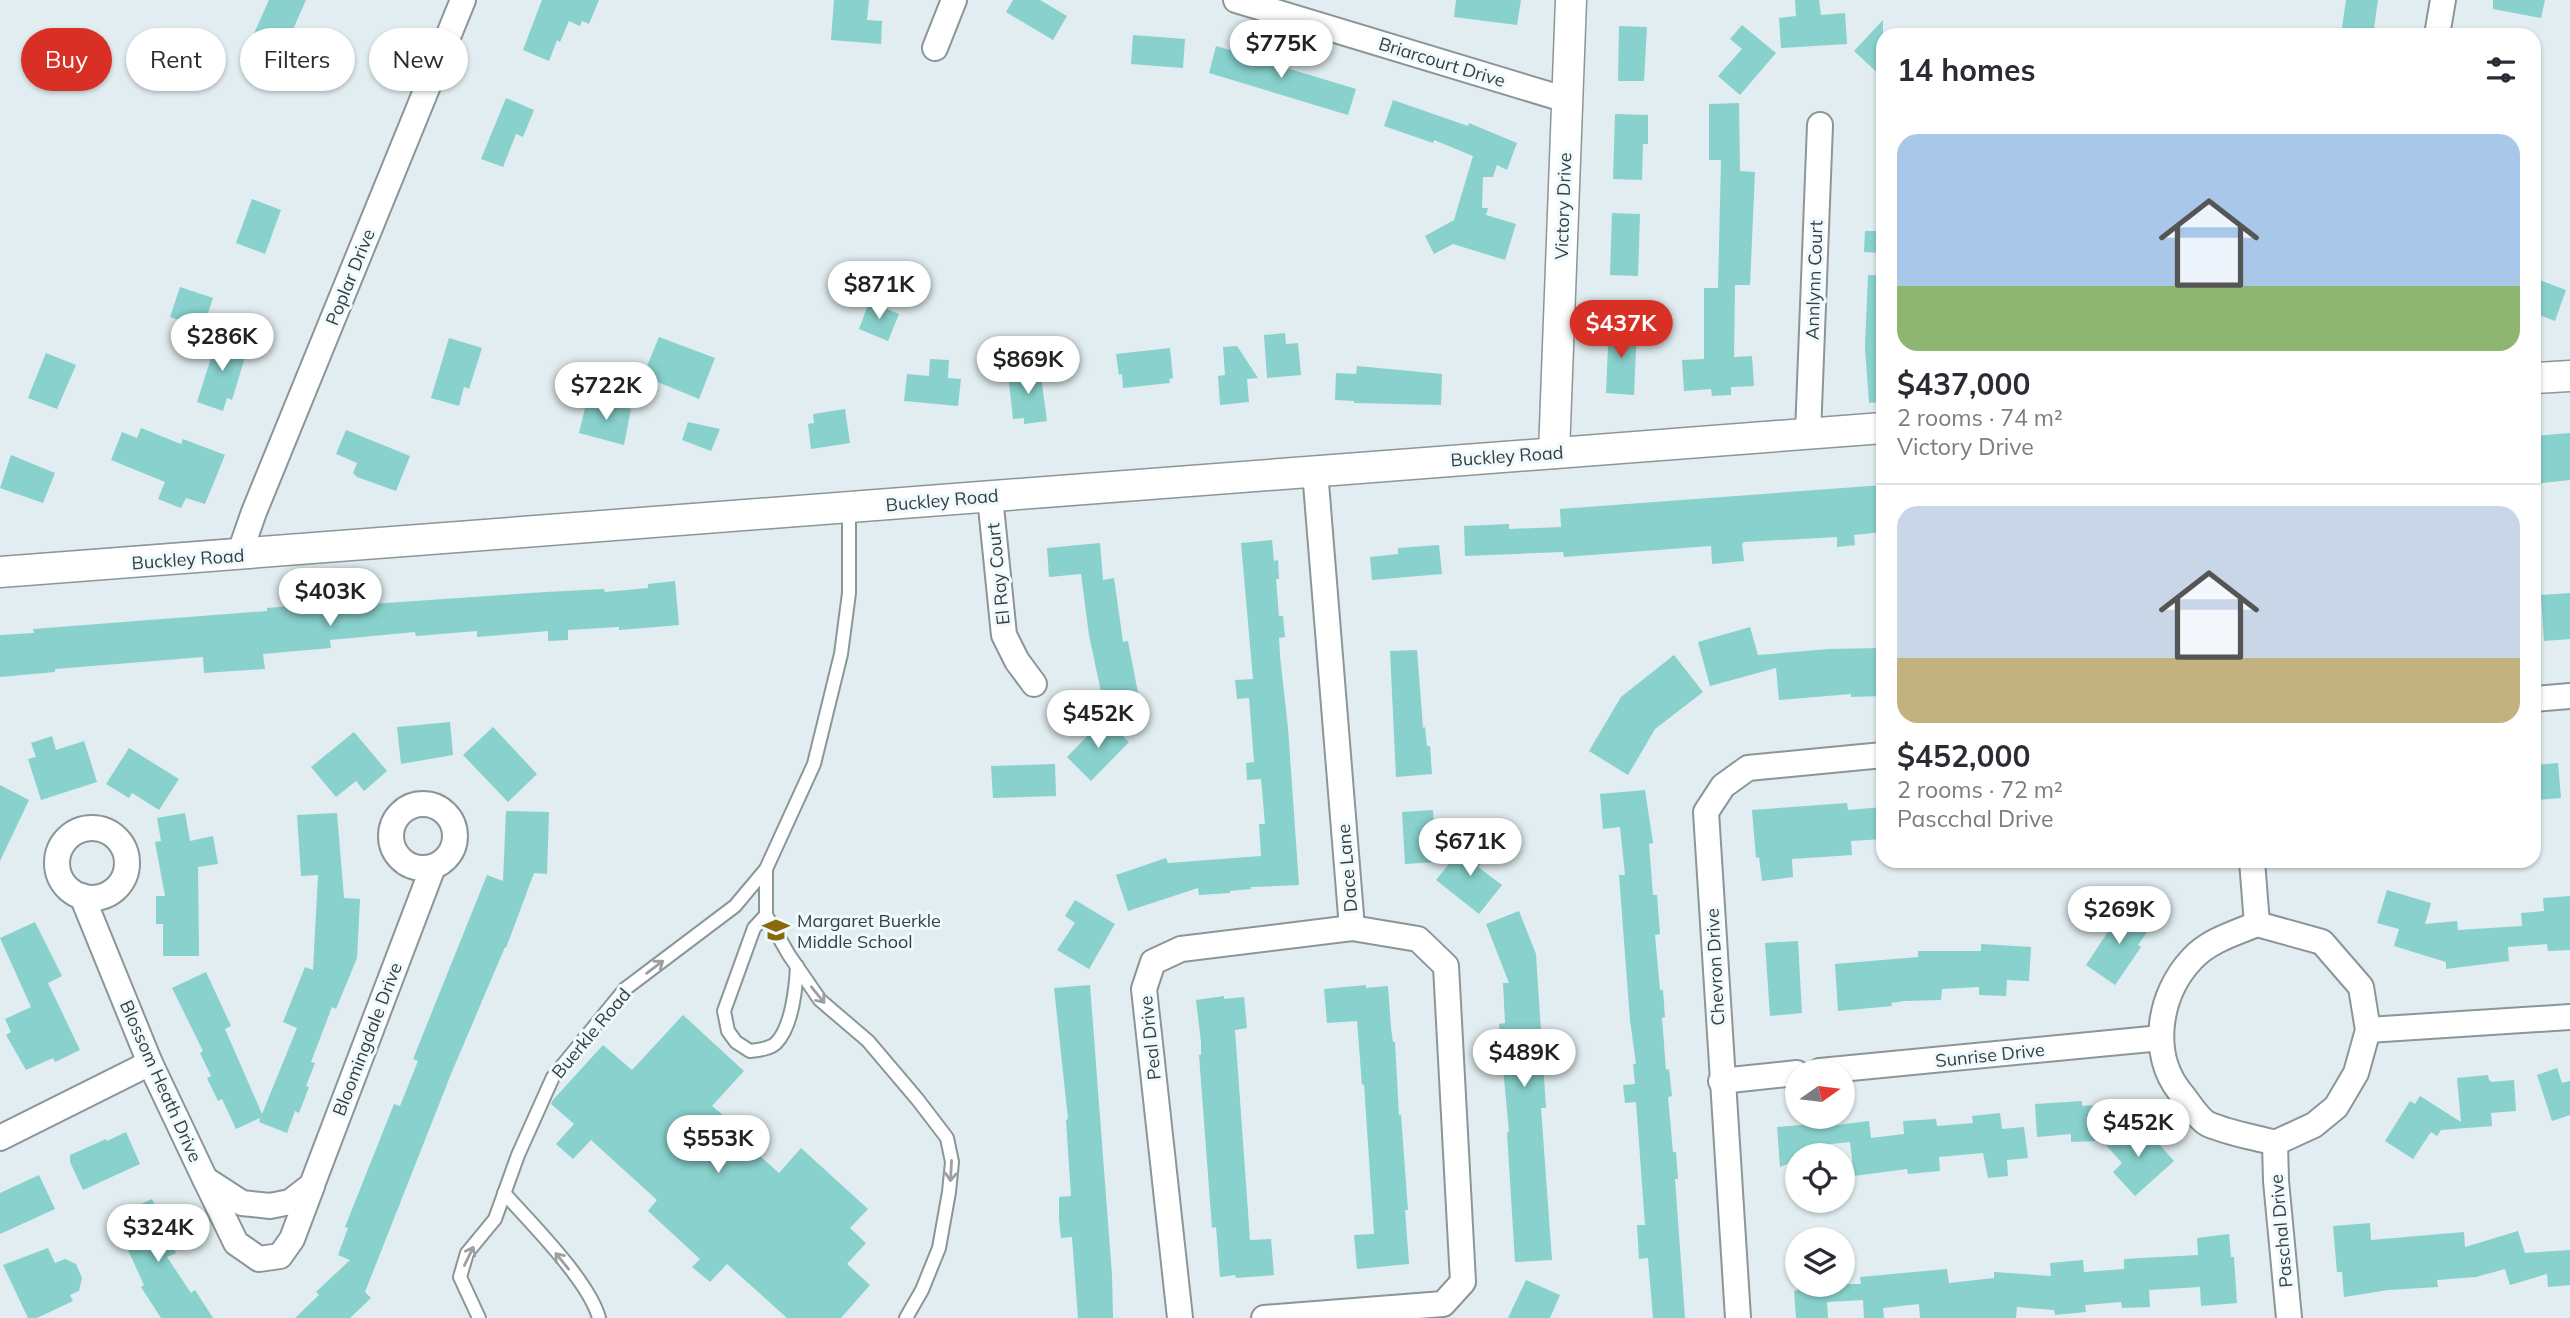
<!DOCTYPE html>
<html lang="en">
<head>
<meta charset="utf-8">
<style>
  :root { --surface:#fff; --page:#f2f2f3; --text:#2b2b33; --muted:#7c7c81; --line:#e1e1e2; --accent:#d93025 }
  body { margin:0; font-family:Mulish,sans-serif; background:var(--page); color:var(--text); height:100vh; display:flex; flex-direction:column; font-size:26px; white-space:nowrap }
  * { box-sizing:border-box; margin:0 }
  p { font-size:23px; color:var(--muted) }
  .icon { flex:none; width:38px; height:38px; fill:none; stroke:currentColor; stroke-width:2; stroke-linecap:round; stroke-linejoin:round }
  .map { position:relative; flex:1; overflow:hidden }
  .details { position:absolute; left:1876px; top:28px; width:665px; height:840px; display:flex; flex-direction:column; background:var(--surface); border-radius:21px; box-shadow:0 2px 5px #0004 }
  .details>* { flex:none }
  .top-card { position:absolute; left:21px; top:28px; width:665px; height:63px; display:flex; gap:14px }
  .needle { width:46px; rotate:76deg }
  .controls { position:absolute; left:1785px; top:1059px; display:grid; gap:14px }
  .controls a { display:grid; place-items:center; width:70px; height:70px; border-radius:50%; background:var(--surface); box-shadow:0 2px 5px #0004; font-size:35px }
  .price { position:absolute; translate:-50% -60px; padding:0 16px; border-radius:24px; background:#fff; color:#222; font-size:23px; line-height:46px; filter:drop-shadow(0 2px 4px #0008) }
  .price::after { content:''; position:absolute; left:50%; top:42px; width:21px; height:16px; margin-left:-10px; background:inherit; clip-path:polygon(0 0,100% 0,50% 100%) }
  .price.selected { background:var(--accent); color:#fff }
  ul { padding:0; list-style:none }
  li { display:grid; align-content:center; gap:14px; height:371px; padding:0 21px }
  li+li { border-top:2px solid var(--line) }
  li span { display:grid; place-items:center; height:217px; border-radius:21px; color:#555 }
  li>.icon { margin-inline-start:auto }
  span .icon { width:126px; height:126px; fill:#fffc; stroke-width:1 }
  li b { font-size:30px }
  h2 { display:flex; justify-content:space-between; align-items:center; height:84px; padding:0 21px; font-size:30px }
  .tag { padding:0 24px; border-radius:32px; background:var(--surface); box-shadow:0 2px 5px #0004; font-size:24px; line-height:63px }
  .tag.selected { background:var(--accent); color:#fff }
  .map>svg:first-child { display:block }
  .building { fill:#88d1cc }
  .lines { fill:none; stroke-linecap:round; stroke-linejoin:round }
  .service-casing { stroke:#8b9699; stroke-width:16 }
  .minor-casing { stroke:#8b9699; stroke-width:28 }
  .tertiary-casing { stroke:#8b9699; stroke-width:33 }
  .service { stroke:#fff; stroke-width:12 }
  .minor { stroke:#fff; stroke-width:24 }
  .tertiary { stroke:#fff; stroke-width:30 }
  .oneway { stroke:#9c9e9f }
  .labels { text-anchor:middle; dominant-baseline:central; stroke-width:6; stroke-linejoin:round; paint-order:stroke }
  .street-label { font-size:18px; fill:#393e3f; stroke:#eefafd }
  .poi-label { font-size:18px; fill:#393e3f; stroke:#eefafd; text-anchor:start }
</style>
</head>
<body>
<div class="map">
<svg width="2570" height="1318" viewBox="0 0 2570 1318">
  <rect width="100%" height="100%" fill="#e1edf0"/>
  <g class="building">
    <polygon points="269,0 306,0 283,52 252,38"/>
    <polygon points="542,0 599,0 589,24 582,21 580,26 569,21 560,42 557,40 549,61 523,50"/>
    <polygon points="834,0 869,0 867,20 882,21 881,44 831,40"/>
    <polygon points="1013,0 1040,0 1067,16 1053,40 1006,12"/>
    <polygon points="1456,0 1521,0 1517,25 1454,17"/>
    <polygon points="1795,0 1819,0 1821,15 1845,13 1847,44 1781,48 1779,18 1796,16"/>
    <polygon points="2346,0 2378,0 2373,35 2341,35"/>
    <polygon points="2493,0 2545,0 2541,18 2493,9"/>
    <polygon points="1883,20 1883,78 1854,51"/>
    <polygon points="1742,25 1776,53 1740,95 1718,76 1742,49 1730,39"/>
    <polygon points="1619,26 1647,27 1644,81 1618,81"/>
    <polygon points="1133,35 1185,39 1183,68 1131,64"/>
    <polygon points="1216,46 1237,52 1238,48 1259,54 1257,59 1356,89 1348,115 1209,73"/>
    <polygon points="506,98 534,110 523,137 516,134 503,167 481,159"/>
    <polygon points="1393,100 1468,126 1469,123 1517,143 1507,170 1497,165 1493,177 1483,177 1482,208 1488,208 1486,215 1516,224 1505,260 1453,244 1434,254 1425,236 1454,220 1473,156 1434,140 1433,143 1384,126"/>
    <polygon points="1739,103 1740,171 1755,172 1750,285 1735,285 1734,357 1752,356 1754,386 1731,387 1731,395 1712,396 1711,389 1684,391 1682,360 1704,359 1704,288 1718,288 1721,160 1709,160 1709,104"/>
    <polygon points="1615,114 1648,115 1648,144 1643,144 1642,180 1613,179"/>
    <polygon points="252,199 281,210 265,254 236,243"/>
    <polygon points="1612,213 1640,214 1638,276 1610,275"/>
    <polygon points="1865,231 1883,231 1883,253 1864,252"/>
    <polygon points="1868,275 1883,275 1883,402 1869,403 1865,347"/>
    <polygon points="2534,278 2566,290 2555,321 2534,313"/>
    <polygon points="180,287 213,298 203,328 170,317"/>
    <polygon points="869,302 899,314 888,341 859,329"/>
    <polygon points="1609,324 1637,326 1634,395 1606,393"/>
    <polygon points="220,330 237,335 232,353 245,357 232,400 227,398 223,411 197,402"/>
    <polygon points="1285,333 1286,344 1298,343 1301,375 1267,378 1264,335"/>
    <polygon points="659,337 715,358 699,399 643,376"/>
    <polygon points="449,338 482,348 469,389 464,387 459,406 431,398"/>
    <polygon points="1237,346 1258,378 1247,379 1249,402 1220,405 1218,376 1225,375 1223,347"/>
    <polygon points="1170,348 1173,378 1169,379 1170,383 1123,388 1122,374 1119,375 1116,354"/>
    <polygon points="46,353 76,365 57,409 28,398"/>
    <polygon points="930,359 949,360 948,378 961,379 958,406 904,401 907,374 929,376"/>
    <polygon points="1357,366 1442,374 1441,405 1354,403 1354,401 1335,400 1336,373 1356,374"/>
    <polygon points="1040,369 1047,421 1024,424 1024,418 1013,419 1008,373"/>
    <polygon points="587,400 631,409 624,445 579,433"/>
    <polygon points="845,409 850,443 811,449 808,424 814,423 813,414"/>
    <polygon points="688,422 720,429 711,451 682,440"/>
    <polygon points="141,428 181,444 183,439 225,455 205,504 186,498 181,508 158,499 165,482 111,460 122,432 137,438"/>
    <polygon points="346,430 410,456 396,491 357,477 353,473 357,463 336,454"/>
    <polygon points="2570,433 2570,480 2534,484 2534,436"/>
    <polygon points="11,455 55,473 43,503 0,488"/>
    <polygon points="1883,485 1883,532 1854,535 1855,545 1837,547 1837,537 1744,542 1742,544 1744,561 1712,564 1711,546 1564,557 1563,552 1465,556 1464,526 1509,524 1509,529 1561,527 1560,509"/>
    <polygon points="1272,540 1274,561 1278,560 1279,579 1276,579 1279,616 1283,616 1285,637 1279,638 1280,656 1288,728 1299,885 1251,887 1251,889 1230,891 1230,893 1199,895 1198,888 1128,911 1116,875 1166,858 1168,863 1261,856 1259,824 1265,824 1261,779 1247,780 1246,763 1254,762 1249,698 1237,699 1235,680 1253,679 1241,543"/>
    <polygon points="1100,543 1103,580 1114,578 1123,642 1128,641 1140,703 1105,711 1089,635 1081,574 1049,577 1047,548"/>
    <polygon points="1439,545 1442,574 1372,580 1370,557 1398,554 1398,548"/>
    <polygon points="675,581 679,625 619,630 619,627 568,630 568,640 548,641 548,631 477,637 477,631 416,636 415,632 330,640 331,648 263,654 265,669 204,673 203,657 55,669 55,672 0,677 0,635 34,633 33,629 267,611 267,608 327,603 328,607 546,592 604,589 605,592 648,588 648,584"/>
    <polygon points="2570,593 2570,639 2544,641 2541,595"/>
    <polygon points="1750,627 1758,655 1829,649 1883,648 1883,696 1851,697 1851,694 1779,700 1776,668 1710,686 1698,642"/>
    <polygon points="1417,650 1423,728 1425,727 1427,746 1430,746 1432,774 1396,777 1390,651"/>
    <polygon points="1674,655 1703,692 1655,729 1628,775 1589,751 1621,697"/>
    <polygon points="1104,719 1129,742 1091,781 1067,757"/>
    <polygon points="450,722 453,755 401,764 397,727"/>
    <polygon points="493,727 537,774 508,802 463,755"/>
    <polygon points="354,732 387,771 364,791 356,781 336,797 311,767"/>
    <polygon points="52,736 56,750 84,741 97,782 41,800 28,759 36,757 31,743"/>
    <polygon points="129,748 179,779 159,810 132,793 129,798 106,784"/>
    <polygon points="2558,763 2561,798 2537,800 2534,792 2534,765"/>
    <polygon points="1055,764 1056,796 993,798 991,766"/>
    <polygon points="0,785 29,800 0,861"/>
    <polygon points="1645,790 1653,843 1649,844 1653,895 1657,895 1660,934 1655,935 1660,990 1663,990 1665,1017 1662,1018 1666,1070 1669,1069 1672,1096 1668,1097 1673,1152 1676,1152 1678,1179 1675,1179 1685,1318 1653,1318 1648,1258 1639,1259 1637,1225 1645,1225 1636,1102 1625,1103 1623,1085 1635,1084 1633,1064 1636,1064 1630,1020 1619,875 1625,875 1620,827 1603,829 1600,794"/>
    <polygon points="1847,803 1848,810 1883,807 1883,839 1851,841 1852,855 1792,859 1793,877 1762,881 1759,857 1756,858 1752,810"/>
    <polygon points="1433,810 1436,862 1405,864 1402,812"/>
    <polygon points="506,811 549,812 547,874 534,873 506,948 505,947 451,1074 365,1292 371,1298 350,1318 295,1318 319,1295 316,1292 350,1260 338,1255 348,1228 345,1227 394,1104 400,1106 418,1061 413,1059 487,875 503,881"/>
    <polygon points="185,813 190,841 213,836 218,864 198,867 199,956 163,956 163,924 156,924 156,896 165,896 155,842 161,841 157,818"/>
    <polygon points="337,813 344,898 360,899 357,958 336,1009 332,1007 311,1062 315,1063 306,1086 309,1087 299,1113 295,1111 287,1133 259,1122 260,1118 236,1129 222,1099 218,1101 207,1078 211,1076 200,1053 203,1051 172,988 206,972 231,1026 225,1029 262,1114 297,1028 283,1022 305,967 313,970 318,875 301,876 297,815"/>
    <polygon points="1469,839 1488,855 1478,867 1502,885 1479,914 1436,880"/>
    <polygon points="2387,890 2431,903 2425,924 2457,921 2458,930 2522,926 2521,913 2544,911 2543,898 2570,896 2570,950 2548,951 2547,944 2508,947 2509,961 2446,969 2446,962 2394,946 2399,929 2377,923"/>
    <polygon points="1075,900 1115,924 1089,969 1057,950 1075,923 1065,916"/>
    <polygon points="2125,906 2152,925 2138,945 2141,947 2115,985 2086,965"/>
    <polygon points="1519,911 1536,954 1546,1108 1541,1108 1552,1260 1515,1262 1507,1132 1509,1132 1499,1024 1505,1023 1503,983 1509,983 1486,924"/>
    <polygon points="35,922 62,976 48,983 80,1050 55,1062 53,1058 26,1070 6,1035 11,1032 5,1019 31,1007 0,938"/>
    <polygon points="1798,941 1802,1013 1770,1016 1765,943"/>
    <polygon points="1981,944 2031,947 2029,981 2007,980 2006,996 1979,995 1979,987 1942,989 1941,1000 1905,1001 1891,1003 1892,1006 1838,1011 1835,964 1918,957 1918,951 1981,951"/>
    <polygon points="1090,985 1112,1275 1113,1318 1078,1318 1072,1237 1061,1238 1059,1220 1059,1197 1071,1196 1066,1120 1068,1119 1054,988"/>
    <polygon points="1366,985 1366,988 1388,986 1391,1028 1393,1042 1395,1042 1399,1115 1401,1115 1408,1210 1405,1210 1409,1264 1357,1269 1354,1235 1374,1234 1364,1084 1362,1085 1357,1021 1327,1023 1324,989"/>
    <polygon points="1224,996 1224,999 1244,997 1247,1028 1235,1030 1250,1240 1271,1239 1274,1275 1236,1278 1235,1275 1220,1277 1216,1227 1212,1228 1199,1055 1201,1055 1201,1042 1196,1000"/>
    <polygon points="683,1015 744,1071 712,1106 729,1120 725,1125 779,1173 801,1148 868,1209 850,1228 866,1243 847,1264 870,1285 841,1318 787,1318 727,1264 710,1282 692,1267 700,1259 648,1211 657,1200 591,1140 573,1159 556,1144 574,1124 551,1104 552,1101 603,1045 632,1070"/>
    <polygon points="2557,1068 2562,1083 2570,1081 2570,1115 2552,1121 2537,1075"/>
    <polygon points="2488,1075 2489,1080 2492,1082 2514,1080 2516,1111 2491,1113 2492,1126 2441,1130 2437,1136 2431,1132 2413,1159 2385,1141 2410,1101 2415,1104 2420,1096 2461,1122 2457,1078"/>
    <polygon points="2082,1101 2082,1106 2093,1105 2095,1141 2071,1142 2071,1134 2037,1137 2035,1104"/>
    <polygon points="2000,1113 2002,1129 2024,1127 2028,1158 2007,1160 2008,1176 1988,1178 1983,1153 1939,1157 1940,1171 1908,1174 1907,1169 1854,1176 1850,1142 1813,1146 1814,1155 1797,1155 1797,1160 1780,1167 1777,1127 1811,1124 1812,1128 1869,1121 1871,1138 1904,1134 1903,1121 1936,1119 1937,1126 1973,1123 1972,1116"/>
    <polygon points="2129,1123 2146,1141 2152,1136 2174,1161 2135,1196 2113,1172 2122,1163 2105,1144"/>
    <polygon points="126,1132 140,1164 83,1190 70,1162 70,1155 106,1139 107,1141"/>
    <polygon points="39,1175 55,1209 0,1234 0,1193"/>
    <polygon points="152,1199 176,1253 167,1257 191,1293 195,1290 213,1318 161,1318 141,1287 144,1285 113,1217"/>
    <polygon points="2370,1223 2371,1240 2464,1232 2465,1247 2518,1231 2525,1253 2570,1250 2570,1285 2548,1287 2547,1274 2510,1285 2505,1269 2476,1277 2437,1280 2438,1287 2388,1290 2344,1297 2342,1272 2337,1272 2333,1226"/>
    <polygon points="2229,1234 2231,1257 2234,1257 2237,1303 2201,1306 2200,1287 2149,1290 2150,1307 2122,1308 2121,1302 2085,1305 2086,1312 2055,1315 2054,1310 2017,1307 2016,1318 1920,1318 1919,1304 1883,1308 1884,1318 1864,1318 1863,1300 1827,1302 1828,1318 1796,1318 1794,1291 1798,1290 1798,1284 1861,1284 1860,1277 1947,1269 1949,1283 1994,1278 1994,1272 2051,1276 2050,1263 2083,1260 2084,1272 2124,1269 2124,1259 2198,1255 2197,1238"/>
    <polygon points="48,1248 55,1263 65,1259 76,1264 82,1278 79,1291 70,1295 73,1301 37,1318 28,1318 3,1265"/>
    <polygon points="1526,1280 1560,1295 1550,1318 1508,1318"/>
  </g>
  <g class="lines">
    <defs>
      <g id="service">
        <polyline points="766,869 766,915 789,955 820,1000 868,1041 918,1100 947,1138 952,1162 949,1192 939,1248 922,1290 906,1318"/>
        <path d="M 766,915 L 754,928 L 724,1011 L 728,1031 L 736,1042 L 750,1051 C 758,1050 770,1049 776,1043 C 792,1027 796,987 797,966"/>
        <path d="M 504,1193 C 531,1223 589,1281 599,1318"/>
        <polyline points="479,1318 460,1277 467,1253 495,1219 518,1155 553,1077 625,989 735,906 766,869 814,764 841,654 849,593 849,508"/>
      </g>
      <g id="minor">
        <polyline points="1236,0 1567,100"/>
        <polyline points="2437,35 2443,0"/>
        <polyline points="935,48 954,0"/>
        <polyline points="1808,434 1820,125"/>
        <polyline points="1315,471 1352,928"/>
        <polyline points="990,497 1004,635 1017,661 1034,684"/>
        <polyline points="239,555 254,512 463,0"/>
        <polyline points="2534,699 2570,696"/>
        <circle cx="423" cy="836" r="32"/>
        <circle cx="92" cy="863" r="35"/>
        <polyline points="2252,861 2257,924"/>
        <polyline points="82,896 150,1063 205,1179 242,1203 270,1206 290,1202 312,1185 433,867"/>
        <path d="M 2257,924 L 2322,942 L 2361,987 L 2368,1030 L 2356,1073 L 2336,1107 L 2314,1125 L 2275,1143 C 2254,1137 2228,1133 2208,1124 C 2198,1119 2188,1101 2180,1092 C 2149,1053 2159,994 2192,959 C 2208,941 2235,933 2257,924 Z"/>
        <polyline points="2368,1030 2570,1017"/>
        <polyline points="1820,1071 2161,1038"/>
        <polyline points="1721,1081 1797,1073"/>
        <polyline points="0,1138 150,1063"/>
        <polyline points="2275,1143 2276,1181 2289,1318"/>
        <polyline points="205,1179 236,1243 259,1259 280,1256 292,1239 312,1186"/>
        <polyline points="1180,1318 1144,989 1153,962 1181,949 1352,928 1418,939 1446,966 1463,1282 1443,1304 1264,1318"/>
        <polyline points="1738,1318 1706,812 1723,786 1748,768 1883,755"/>
      </g>
      <g id="tertiary">
        <polyline points="2534,378 2570,376"/>
        <polyline points="1554,453 1571,0"/>
        <polyline points="0,572 1883,428"/>
      </g>
    </defs>
    <use href="#service" class="service-casing"/>
    <use href="#minor" class="minor-casing"/>
    <use href="#tertiary" class="tertiary-casing"/>
    <use href="#service" class="service"/>
    <use href="#minor" class="minor"/>
    <use href="#tertiary" class="tertiary"/>
  </g>
  <defs><path id="oneway-shaft" d="M-6 0H5M1.5-3L5.5 0L1.5 3" fill="none" stroke-width="1.6" stroke-linecap="round" stroke-linejoin="round" transform="scale(1.75)"/></defs>
  <g class="oneway">
    <use href="#oneway-shaft" transform="translate(655 967) rotate(-37)"/>
    <use href="#oneway-shaft" transform="translate(818 995) rotate(51)"/>
    <use href="#oneway-shaft" transform="translate(951 1171) rotate(93)"/>
    <use href="#oneway-shaft" transform="translate(469 1256) rotate(-64)"/>
    <use href="#oneway-shaft" transform="translate(562 1261) rotate(-129)"/>
  </g>
  <defs>
    <symbol id="school-bare" viewBox="-9 -9 18 18"><path d="M0-5L7-2L0 1L-7-2ZM-4 1L0 2.5L4 1V4Q0 6-4 4Z" fill="#8a6908" stroke="#eefafd" stroke-width="2.5" paint-order="stroke"/></symbol>
  </defs>
  <g fill-rule="evenodd">
    <use href="#school-bare" x="757" y="911" width="38" height="38"/>
  </g>
  <g class="labels">
    <g class="street-label">
      <text transform="translate(1442 62) rotate(17)">Briarcourt Drive</text>
      <text transform="translate(1563 206) rotate(-88)">Victory Drive</text>
      <text transform="translate(350 277) rotate(-68)">Poplar Drive</text>
      <text transform="translate(1814 280) rotate(-88)">Annlynn Court</text>
      <text transform="translate(1507 456) rotate(-4)">Buckley Road</text>
      <text transform="translate(942 500) rotate(-5)">Buckley Road</text>
      <text transform="translate(188 559) rotate(-4)">Buckley Road</text>
      <text transform="translate(998 574) rotate(-96)">El Ray Court</text>
      <text transform="translate(1347 868) rotate(-95)">Dace Lane</text>
      <text transform="translate(1715 967) rotate(-93)">Chevron Drive</text>
      <text transform="translate(591 1033) rotate(-50)">Buerkle Road</text>
      <text transform="translate(1150 1038) rotate(-96)">Peal Drive</text>
      <text transform="translate(367 1039) rotate(-69)">Bloomingdale Drive</text>
      <text transform="translate(1990 1055) rotate(-6)">Sunrise Drive</text>
      <text transform="translate(161 1081) rotate(66)">Blossom Heath Drive</text>
      <text transform="translate(2281 1231) rotate(-95)">Paschal Drive</text>
    </g>
    <g class="poi-label">
      <text x="797" y="920">Margaret Buerkle<tspan x="797" dy="21">Middle School</tspan></text>
    </g>
  </g>
</svg>
<div class="controls">
<a><svg class="needle" viewBox="-14 -14 28 28"><path d="M0-13l5 13h-10z" fill="#e53935"/><path d="M0 13l5-13h-10z" fill="#7c7c81"/></svg></a>
<a><svg class="icon" aria-label="locate" viewBox="0 0 24 24"><circle cx="12" cy="12" r="6"/><path d="M12 2v4M12 18v4M2 12h4M18 12h4"/></svg></a>
<a><svg class="icon" aria-label="layers" viewBox="0 0 24 24"><path d="M12 4l9 5-9 5-9-5zM3 14l9 5 9-5"/></svg></a>
</div>
<b class="price" style="left:1281px;top:80px">$775K</b>
<b class="price" style="left:879px;top:321px">$871K</b>
<b class="price selected" style="left:1621px;top:360px">$437K</b>
<b class="price" style="left:222px;top:373px">$286K</b>
<b class="price" style="left:1028px;top:396px">$869K</b>
<b class="price" style="left:606px;top:422px">$722K</b>
<b class="price" style="left:330px;top:628px">$403K</b>
<b class="price" style="left:1098px;top:750px">$452K</b>
<b class="price" style="left:1470px;top:878px">$671K</b>
<b class="price" style="left:2119px;top:946px">$269K</b>
<b class="price" style="left:1524px;top:1089px">$489K</b>
<b class="price" style="left:2138px;top:1159px">$452K</b>
<b class="price" style="left:718px;top:1175px">$553K</b>
<b class="price" style="left:158px;top:1264px">$324K</b>
<div class="top-card">
<a class="tag selected">Buy</a>
<a class="tag">Rent</a>
<a class="tag">Filters</a>
<a class="tag">New</a>
</div>
<section class="details">
<h2>14 homes<svg class="icon" aria-label="filters" viewBox="0 0 24 24"><path d="M4 7h16M4 17h16"/><circle cx="9" cy="7" r="2"/><circle cx="15" cy="17" r="2"/></svg></h2>
<ul>
<li><span style="background:linear-gradient(#a9c7e8 70%,#8fb573 0)"><svg class="icon" aria-label="home" viewBox="0 0 24 24"><path d="M3 11l9-7 9 7M6 9v11h12V9"/></svg></span><div><b>$437,000</b><p>2 rooms · 74 m²</p><p>Victory Drive</p></div></li>
<li><span style="background:linear-gradient(#c9d6e8 70%,#c2b280 0)"><svg class="icon" aria-label="home" viewBox="0 0 24 24"><path d="M3 11l9-7 9 7M6 9v11h12V9"/></svg></span><div><b>$452,000</b><p>2 rooms · 72 m²</p><p>Pascchal Drive</p></div></li>
</ul>
</section>
</div>
</body>
</html>
